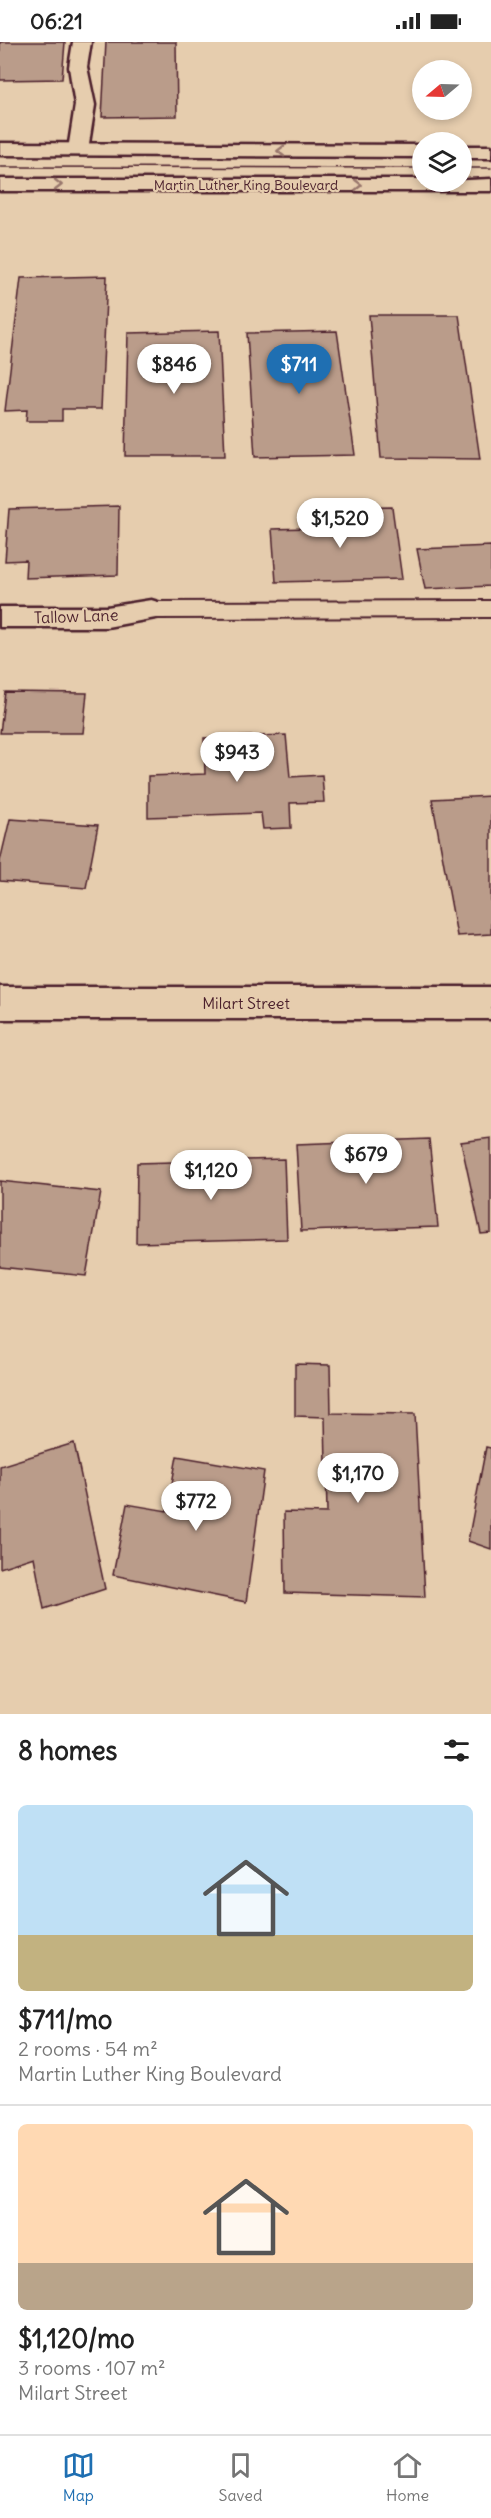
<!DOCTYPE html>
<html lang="en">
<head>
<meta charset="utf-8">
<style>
  :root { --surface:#fff; --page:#f6f6f6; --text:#222; --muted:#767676; --line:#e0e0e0; --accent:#1f6fb2 }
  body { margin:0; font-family:Delius,sans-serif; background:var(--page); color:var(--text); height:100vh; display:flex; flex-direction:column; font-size:22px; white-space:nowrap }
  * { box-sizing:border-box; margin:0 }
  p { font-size:20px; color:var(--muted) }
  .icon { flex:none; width:33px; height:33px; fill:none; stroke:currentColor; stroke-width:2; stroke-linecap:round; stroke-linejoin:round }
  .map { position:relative; height:1672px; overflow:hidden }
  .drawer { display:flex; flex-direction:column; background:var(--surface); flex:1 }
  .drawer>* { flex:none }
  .needle { width:39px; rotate:251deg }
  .fabs { position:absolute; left:412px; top:18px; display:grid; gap:12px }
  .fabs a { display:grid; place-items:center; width:60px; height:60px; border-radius:50%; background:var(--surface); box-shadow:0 3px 9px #0003; font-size:30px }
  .price { position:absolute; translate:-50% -51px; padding:0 14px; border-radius:21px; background:#fff; color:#222; font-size:20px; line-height:39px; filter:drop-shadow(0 2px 3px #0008) }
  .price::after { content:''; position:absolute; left:50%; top:36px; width:18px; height:14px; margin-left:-9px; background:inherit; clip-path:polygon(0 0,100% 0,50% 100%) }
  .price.on { background:var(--accent); color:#fff }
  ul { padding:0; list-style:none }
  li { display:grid; align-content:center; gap:12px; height:318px; padding:0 18px }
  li+li { border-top:2px solid var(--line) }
  li span { display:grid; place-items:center; height:186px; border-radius:9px; color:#555 }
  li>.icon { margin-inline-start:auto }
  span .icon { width:108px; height:108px; fill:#fffc; stroke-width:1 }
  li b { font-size:26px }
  h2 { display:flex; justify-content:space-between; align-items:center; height:72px; padding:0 18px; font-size:26px }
  .status { display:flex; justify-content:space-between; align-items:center; height:42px; padding:0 30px; background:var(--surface); direction:ltr }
  .status svg { height:16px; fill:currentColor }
  .tabs { display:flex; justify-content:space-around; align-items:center; height:84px; border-top:2px solid var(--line); background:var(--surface); font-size:16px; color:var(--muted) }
  .tabs a { display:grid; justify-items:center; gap:3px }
  .tabs .on { color:var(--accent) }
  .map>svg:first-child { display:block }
  .building { fill:#ba9c8a; stroke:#4a1f2b; stroke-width:1.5 }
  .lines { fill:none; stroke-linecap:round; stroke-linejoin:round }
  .lane-casing { stroke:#4a1f2b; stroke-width:4 }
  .street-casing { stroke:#4a1f2b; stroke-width:5 }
  .secondary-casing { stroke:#4a1f2b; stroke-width:5 }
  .lane { fill:#e6cdae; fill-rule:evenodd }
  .street { fill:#e6cdae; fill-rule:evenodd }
  .secondary { fill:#e6cdae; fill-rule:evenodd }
  .tram { stroke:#4a1f2b; stroke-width:1.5 }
  .oneway { stroke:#98766c }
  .labels { text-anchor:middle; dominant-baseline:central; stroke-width:4.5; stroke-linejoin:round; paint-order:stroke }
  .far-street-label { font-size:14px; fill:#4a1f2b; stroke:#e6cdae }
  .street-label { font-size:16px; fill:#4a1f2b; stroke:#e6cdae }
</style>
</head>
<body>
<div class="status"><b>06:21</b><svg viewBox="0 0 49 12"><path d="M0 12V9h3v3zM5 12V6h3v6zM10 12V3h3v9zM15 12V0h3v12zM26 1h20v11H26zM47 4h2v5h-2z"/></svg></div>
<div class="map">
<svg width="491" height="1672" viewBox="0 0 491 1672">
  <rect width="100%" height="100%" fill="#e6cdae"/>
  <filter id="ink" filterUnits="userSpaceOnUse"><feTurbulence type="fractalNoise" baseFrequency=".0167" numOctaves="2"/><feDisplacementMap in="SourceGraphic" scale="12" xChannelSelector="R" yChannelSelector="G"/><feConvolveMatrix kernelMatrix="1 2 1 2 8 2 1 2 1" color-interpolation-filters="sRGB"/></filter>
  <g filter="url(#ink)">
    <g class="building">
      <polygon points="0,0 65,0 62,37 0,38"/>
      <polygon points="106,0 176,0 177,74 102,75"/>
      <polygon points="107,234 101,367 62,367 62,379 26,379 27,368 5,369 21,236"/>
      <polygon points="369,273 459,273 480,417 381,416"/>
      <polygon points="219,289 225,414 125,414 128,291"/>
      <polygon points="337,289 355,413 255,415 247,291"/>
      <polygon points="119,464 118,533 25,536 26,518 5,519 9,467"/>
      <polygon points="392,465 402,537 276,540 272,487 344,485 341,466"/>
      <polygon points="491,504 491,544 425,547 417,507"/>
      <polygon points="5,650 87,651 83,691 0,691"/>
      <polygon points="286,693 290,735 322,733 324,760 290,761 291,786 263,787 261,771 148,775 148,734 205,732 204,696"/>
      <polygon points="491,754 491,892 457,894 432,757"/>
      <polygon points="10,777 98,783 86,846 0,839 0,819"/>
      <polygon points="491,1096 491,1191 481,1192 461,1100"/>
      <polygon points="429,1097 438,1185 301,1189 296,1102"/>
      <polygon points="284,1117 287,1197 136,1201 137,1121"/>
      <polygon points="0,1139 101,1150 86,1234 0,1225"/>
      <polygon points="295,1322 330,1323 331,1371 415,1372 425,1555 285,1551 284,1470 327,1471 325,1375 295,1374"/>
      <polygon points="74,1401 105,1547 44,1567 34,1515 0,1526 0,1424"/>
      <polygon points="486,1405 491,1406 491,1507 468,1499"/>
      <polygon points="177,1414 264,1429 246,1560 113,1533 127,1462 167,1469"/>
    </g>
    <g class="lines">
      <defs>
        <polygon id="lane" points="491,559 491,575 151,576 143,574 140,568 143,562 151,560"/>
        <g id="street">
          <polygon points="73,0 91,0 87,25 95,63 88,108 85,112 71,112 68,108 75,63 69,25"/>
          <polygon points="151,558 161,561 165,568 161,575 107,585 0,585 0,565 107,565"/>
          <rect x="0" y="945" width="491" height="32"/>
        </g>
        <g id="secondary">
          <polygon points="0,101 423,103 423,115 0,113"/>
          <rect x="462" y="104" width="29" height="12"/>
          <polygon points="0,137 423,137 423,140 491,137 491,149 0,149"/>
        </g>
      </defs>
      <use href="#lane" class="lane-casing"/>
      <use href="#street" class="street-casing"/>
      <use href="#secondary" class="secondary-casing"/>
      <use href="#lane" class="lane"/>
      <use href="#street" class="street"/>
      <use href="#secondary" class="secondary"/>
      <g class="tram">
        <polyline points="0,125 423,126"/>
        <polyline points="462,126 491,126"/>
      </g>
    </g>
    <defs><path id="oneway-chevron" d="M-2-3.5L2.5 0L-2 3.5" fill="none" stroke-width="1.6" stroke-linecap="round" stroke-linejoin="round" transform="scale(1.5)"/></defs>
    <g class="oneway">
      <use href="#oneway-chevron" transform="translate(281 109) rotate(-180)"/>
      <use href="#oneway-chevron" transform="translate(58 143)"/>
      <use href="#oneway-chevron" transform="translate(358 143)"/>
    </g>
  </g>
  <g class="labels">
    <g class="far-street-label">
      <text x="246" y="143">Martin Luther King Boulevard</text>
    </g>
    <g class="street-label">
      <text transform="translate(76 574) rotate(-2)">Tallow Lane</text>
      <text x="246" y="961">Milart Street</text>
    </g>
  </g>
</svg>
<div class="fabs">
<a><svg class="needle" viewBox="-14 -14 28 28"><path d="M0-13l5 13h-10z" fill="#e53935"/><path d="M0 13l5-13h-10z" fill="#767676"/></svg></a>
<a><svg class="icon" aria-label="layers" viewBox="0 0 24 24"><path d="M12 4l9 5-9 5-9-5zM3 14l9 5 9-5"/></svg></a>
</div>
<b class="price" style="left:174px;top:353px">$846</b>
<b class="price on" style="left:299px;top:353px">$711</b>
<b class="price" style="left:340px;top:507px">$1,520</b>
<b class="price" style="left:237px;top:741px">$943</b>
<b class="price" style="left:366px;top:1143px">$679</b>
<b class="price" style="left:211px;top:1159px">$1,120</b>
<b class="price" style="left:358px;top:1462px">$1,170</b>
<b class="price" style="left:196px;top:1490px">$772</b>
</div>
<section class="drawer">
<h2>8 homes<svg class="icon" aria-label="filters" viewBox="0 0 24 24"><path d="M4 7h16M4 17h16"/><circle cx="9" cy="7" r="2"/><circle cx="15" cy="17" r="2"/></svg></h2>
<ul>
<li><span style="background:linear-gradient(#bfe0f5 70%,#c2b280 0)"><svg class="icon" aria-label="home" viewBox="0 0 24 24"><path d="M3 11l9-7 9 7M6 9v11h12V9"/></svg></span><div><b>$711/mo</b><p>2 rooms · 54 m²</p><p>Martin Luther King Boulevard</p></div></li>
<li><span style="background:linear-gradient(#ffd9b3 75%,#b9a48a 0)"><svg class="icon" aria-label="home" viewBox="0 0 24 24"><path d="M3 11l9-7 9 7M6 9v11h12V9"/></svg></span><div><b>$1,120/mo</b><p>3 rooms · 107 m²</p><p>Milart Street</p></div></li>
</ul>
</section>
<nav class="tabs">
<a class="on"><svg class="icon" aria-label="map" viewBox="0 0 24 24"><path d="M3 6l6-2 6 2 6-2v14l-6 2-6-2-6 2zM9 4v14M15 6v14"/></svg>Map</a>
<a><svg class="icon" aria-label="saved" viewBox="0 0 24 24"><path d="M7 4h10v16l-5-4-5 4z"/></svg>Saved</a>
<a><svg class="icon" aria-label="home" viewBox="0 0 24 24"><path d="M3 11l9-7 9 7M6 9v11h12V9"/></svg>Home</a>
</nav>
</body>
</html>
